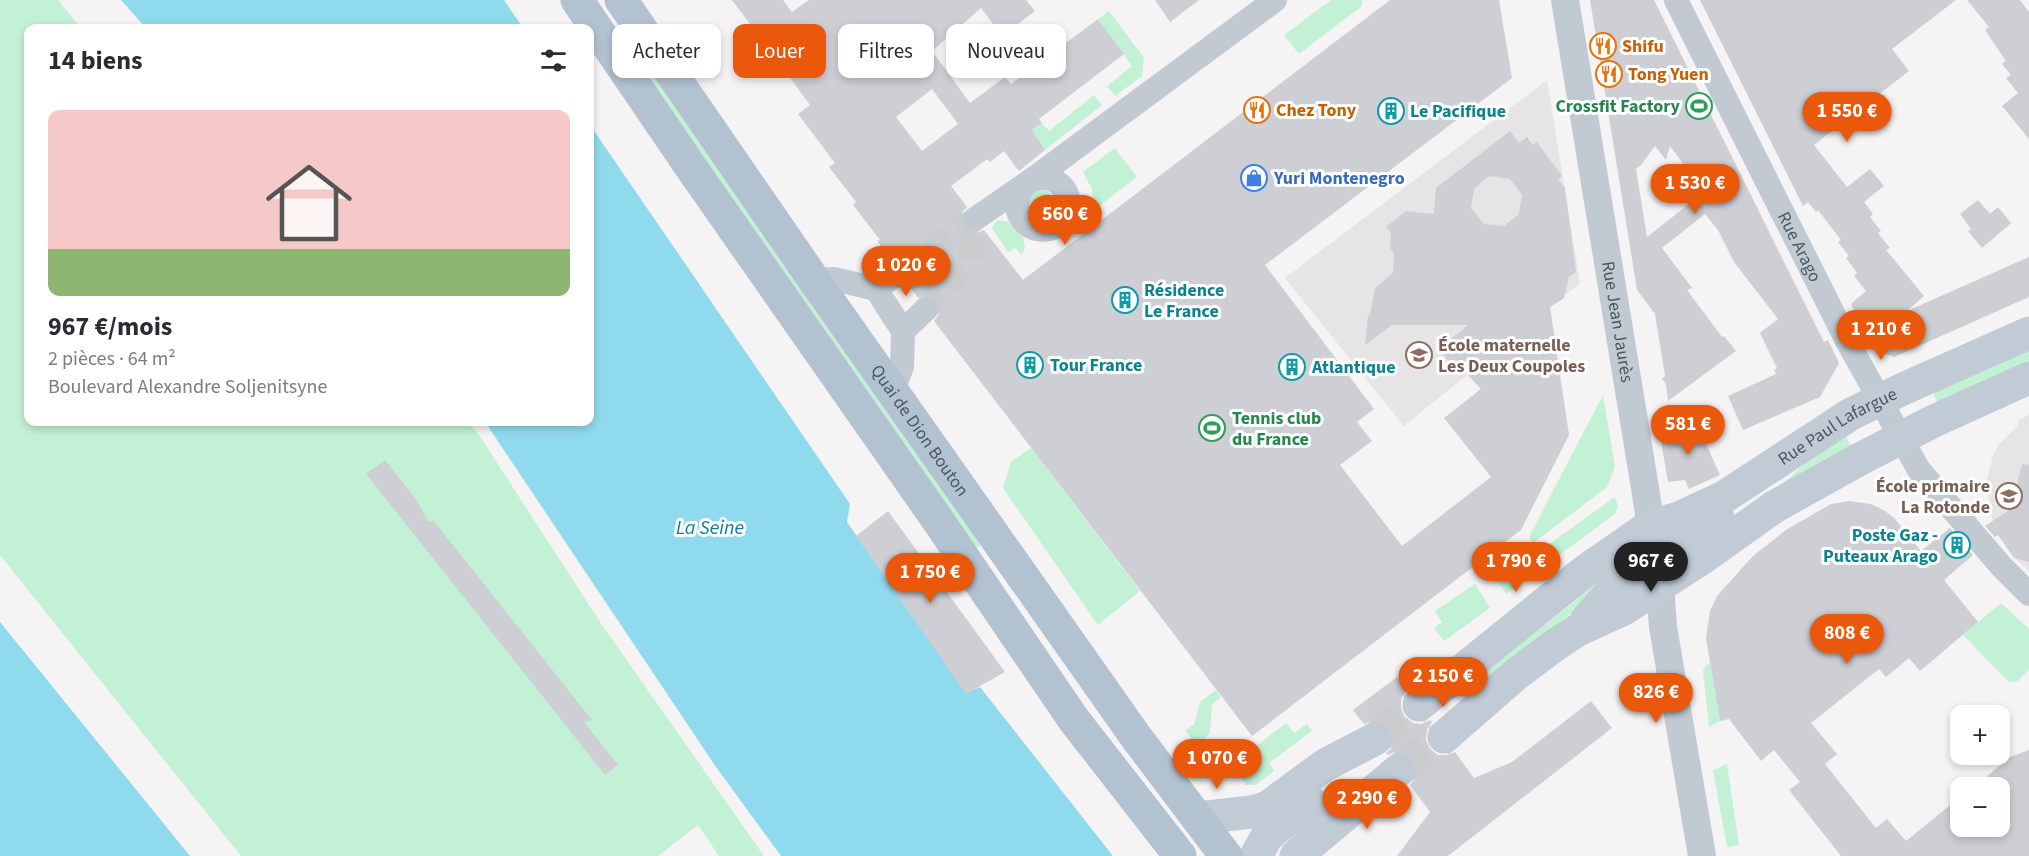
<!DOCTYPE html>
<html lang="fr">
<head>
<meta charset="utf-8">
<style>
  :root { --surface:#fff; --page:#f7f7f7; --text:#2b2b33; --muted:#7c7c81; --line:#e1e1e2; --accent:#ea580c }
  body { margin:0; font-family:"Source Sans 3",sans-serif; background:var(--page); color:var(--text); height:100vh; display:flex; flex-direction:column; font-size:22px; white-space:nowrap }
  * { box-sizing:border-box; margin:0 }
  p { font-size:20px; color:var(--muted) }
  .icon { flex:none; width:33px; height:33px; fill:none; stroke:currentColor; stroke-width:2; stroke-linecap:round; stroke-linejoin:round }
  .map { position:relative; flex:1; overflow:hidden }
  .drawer { position:absolute; left:24px; top:24px; width:570px; height:402px; display:flex; flex-direction:column; background:var(--surface); border-radius:12px; box-shadow:0 3px 9px #0003 }
  .drawer>* { flex:none }
  .banner { position:absolute; left:612px; top:24px; width:570px; height:54px; display:flex; gap:12px }
  .controls { position:absolute; left:1950px; top:705px; display:grid; gap:12px }
  .controls a { display:grid; place-items:center; width:60px; height:60px; border-radius:12px; background:var(--surface); box-shadow:0 3px 9px #0003; font-size:30px }
  .price { position:absolute; translate:-50% -51px; padding:0 14px; border-radius:21px; background:var(--accent); color:#fff; font-size:20px; line-height:39px; filter:drop-shadow(0 2px 3px #0008) }
  .price::after { content:''; position:absolute; left:50%; top:36px; width:18px; height:14px; margin-left:-9px; background:inherit; clip-path:polygon(0 0,100% 0,50% 100%) }
  .price.on { background:#222; color:#fff }
  ul { padding:0; list-style:none }
  li { display:grid; align-content:center; gap:12px; height:318px; padding:0 24px }
  li+li { border-top:2px solid var(--line) }
  li span { display:grid; place-items:center; height:186px; border-radius:12px; color:#555 }
  li>.icon { margin-inline-start:auto }
  span .icon { width:108px; height:108px; fill:#fffc; stroke-width:1 }
  li b { font-size:26px }
  h2 { display:flex; justify-content:space-between; align-items:center; height:72px; padding:0 24px; font-size:26px }
  .pill { padding:0 21px; border-radius:12px; background:var(--surface); box-shadow:0 3px 9px #0003; font-size:21px; line-height:54px }
  .pill.on { background:var(--accent); color:#fff }
  .map>svg:first-child { display:block }
  .education { fill:#e6e4e5 }
  .green { fill:#c3f1d5 }
  .water { fill:#90daee }
  .building { fill:#cdcfd5; fill-rule:evenodd }
  .lines { fill:none; stroke-linecap:round; stroke-linejoin:round }
  .minor-tunnel { stroke:#caccce; stroke-width:24; stroke-dasharray:24 12; stroke-linecap:butt }
  .secondary-tunnel { stroke:#caccce; stroke-width:33; stroke-dasharray:33 16; stroke-linecap:butt }
  .minor { stroke:#c1cad2; stroke-width:24 }
  .tertiary { stroke:#c1cad2; stroke-width:28 }
  .secondary { stroke:#c1cbd6; stroke-width:33 }
  .primary { stroke:#b3c2d1; stroke-width:33 }
  .labels { text-anchor:middle; dominant-baseline:central; stroke-width:6; stroke-linejoin:round; paint-order:stroke }
  .food-label { font-size:18px; font-weight:bold; fill:#c56008; stroke:#fff; text-anchor:start }
  .leisure-label { font-size:18px; font-weight:bold; fill:#27864d; stroke:#fff; text-anchor:end }
  .culture-label { font-size:18px; font-weight:bold; fill:#0d838f; stroke:#fff; text-anchor:start }
  .shop-label { font-size:18px; font-weight:bold; fill:#366cbe; stroke:#fff; text-anchor:start }
  .street-label { font-size:18px; fill:#4a5661; stroke:#fff }
  .education-label { font-size:18px; font-weight:bold; fill:#785e54; stroke:#fff; text-anchor:start }
  .water-label { font-size:20px; font-style:italic; fill:#0c7c9b; stroke:#fff }
</style>
</head>
<body>
<div class="map">
<svg width="2029" height="856" viewBox="0 0 2029 856">
  <rect width="100%" height="100%" fill="#f5f3f3"/>
  <g class="education">
    <polygon points="1547,80 1580,283 1404,426 1285,278"/>
    <polygon points="2029,414 2029,571 2015,558 1993,524 1986,483 1994,452 2000,443 2017,427 2018,421"/>
  </g>
  <g class="green">
    <polygon points="0,0 58,0 81,28 28,28 28,422 468,422 479,435 600,622 764,856 719,856 698,825 658,856 241,856 0,555"/>
    <polygon points="1331,0 1362,0 1362,6 1299,54 1284,35"/>
    <polygon points="1109,11 1144,58 1142,76 1115,96 1107,86 1132,66 1098,19"/>
    <polygon points="658,72 981,545 976,548 645,80"/>
    <polygon points="1094,95 1102,105 1045,150 1032,131 1042,123 1049,131"/>
    <polygon points="1115,148 1137,177 1094,210 1092,189 1083,172"/>
    <circle cx="1040" cy="205" r="15"/>
    <polygon points="997,220 1008,222 1023,237 1025,248 1022,255 1015,248 1008,252 992,228"/>
    <polygon points="2029,347 2029,368 1939,407 1931,388"/>
    <polygon points="1603,395 1615,467 1607,487 1533,543 1529,537"/>
    <polygon points="1845,433 1852,450 1782,485 1828,442"/>
    <polygon points="1031,448 1140,591 1098,625 1003,488 1011,462"/>
    <polygon points="1615,497 1618,507 1615,514 1506,594 1498,581"/>
    <polygon points="1611,563 1614,580 1484,681 1479,675 1573,603"/>
    <polygon points="1475,584 1490,608 1444,641 1434,628 1442,622 1435,611"/>
    <polygon points="2001,603 2029,629 2029,669 2018,681 2009,682 1963,635"/>
    <polygon points="1710,662 1720,721 1709,727 1703,670"/>
    <polygon points="1216,690 1221,697 1212,705 1210,733 1196,746 1185,730 1194,725 1200,702"/>
    <polygon points="1286,723 1294,733 1307,724 1312,731 1269,763 1274,771 1256,785 1244,785 1245,782 1230,769 1232,751 1254,748"/>
    <polygon points="1727,764 1739,845 1727,847 1713,770"/>
  </g>
  <g class="water">
    <polygon points="121,0 504,0 523,28 146,28"/>
    <polygon points="590,125 850,504 847,522 966,693 980,687 1113,856 781,856 716,767 485,422 590,422"/>
    <polygon points="0,622 190,856 0,856"/>
  </g>
  <g class="building">
    <path d="M 732,0 L 783,0 L 792,12 L 809,0 L 1026,0 L 1035,11 L 1002,36 L 981,8 L 932,51 L 970,103 L 1005,77 L 1011,84 L 1098,19 L 1124,54 L 1039,119 L 1042,123 L 1032,130 L 1045,150 L 1019,171 L 1004,151 L 990,162 L 987,159 L 951,186 L 967,207 L 962,212 L 961,220 L 964,228 L 968,232 L 976,233 L 984,230 L 1023,280 L 1390,0 L 1499,0 L 1512,78 L 1265,265 L 1374,409 L 1357,422 L 1372,441 L 1340,465 L 1402,546 L 1491,477 L 1444,418 L 1481,389 L 1456,363 L 1449,362 L 1439,349 L 1468,325 L 1392,325 L 1365,345 L 1368,316 L 1370,315 L 1375,288 L 1393,273 L 1394,253 L 1390,248 L 1391,233 L 1386,227 L 1406,211 L 1434,214 L 1436,188 L 1510,131 L 1519,143 L 1527,137 L 1533,145 L 1537,142 L 1562,176 L 1558,179 L 1565,188 L 1576,272 L 1569,277 L 1564,298 L 1550,307 L 1569,435 L 1521,530 L 1252,736 L 934,321 L 939,314 L 940,305 L 937,300 L 931,296 L 923,295 L 918,298 L 908,284 L 913,278 L 914,271 L 911,263 L 906,259 L 899,258 L 892,260 L 877,241 L 880,240 L 853,205 L 856,202 L 829,167 L 835,163 L 798,114 L 810,105 L 780,64 L 770,70 L 750,43 L 759,36 ZM 932,89 L 958,124 L 922,151 L 896,117 ZM 1489,176 L 1510,179 L 1522,195 L 1519,214 L 1504,226 L 1484,224 L 1471,208 L 1474,189 Z"/>
    <polygon points="1155,0 1199,0 1170,22"/>
    <path d="M 1590,0 L 1654,0 L 1803,300 L 1824,342 L 1828,340 L 1839,363 L 1820,397 L 1743,430 L 1728,396 L 1776,374 L 1774,370 L 1777,368 L 1760,333 L 1778,319 L 1734,262 L 1718,230 L 1705,214 L 1662,248 L 1692,288 L 1687,290 L 1722,337 L 1724,336 L 1736,351 L 1668,401 L 1666,384 L 1662,379 L 1665,376 L 1655,314 L 1637,290 ZM 1655,146 L 1666,160 L 1670,146 L 1704,192 L 1647,237 L 1636,169 L 1642,164 Z"/>
    <polygon points="1700,0 1956,0 1892,49 1909,71 1814,145 1847,187 1870,169 1884,186 1864,202 1873,214 1870,217 1881,231 1878,233 1890,248 1886,250 1924,296 1907,311 2029,257 2029,297 1894,357 1873,349 1851,304 1866,291 1854,276 1857,273 1846,258 1849,256 1838,242 1841,240 1818,210 1816,212 1808,202 1803,206"/>
    <polygon points="1967,0 2020,0 2029,12 2029,139 2002,106 2018,93 2006,78 2011,75 2002,64 2006,61 1985,30 1989,27"/>
    <polygon points="1978,200 1990,214 1998,207 2011,223 1982,248 1968,231 1971,229 1960,214"/>
    <polygon points="1694,417 1720,475 1689,489 1685,480 1668,482 1661,442"/>
    <polygon points="385,460 415,498 429,522 433,520 592,720 584,722 618,765 605,775 366,474"/>
    <polygon points="2022,464 2029,465 2029,562 2014,558 1998,535 1995,537 1985,526 2011,509"/>
    <polygon points="1849,501 1871,504 1885,511 1895,519 1921,551 1950,528 1973,555 1944,580 1978,622 1920,671 1909,658 1886,677 1879,669 1811,723 1837,754 1825,764 1876,828 1887,819 1906,841 1960,797 1960,826 2000,826 2000,788 1973,788 2010,757 2029,750 2029,856 1841,856 1789,790 1800,782 1774,750 1761,761 1729,719 1720,721 1706,638 1710,611 1717,596 1753,556 1786,530 1831,504"/>
    <polygon points="888,511 1005,672 966,694 856,536"/>
    <polygon points="1397,677 1407,690 1401,699 1401,708 1404,716 1413,723 1421,724 1430,720 1432,722 1427,730 1426,740 1430,749 1438,755 1447,755 1455,752 1474,778 1512,762 1591,701 1612,728 1448,856 1397,856 1430,812 1410,785 1416,777 1417,766 1413,758 1405,752 1395,752 1388,755 1386,753 1391,749 1394,740 1391,730 1386,724 1376,720 1364,724 1353,710"/>
  </g>
  <g class="lines">
    <polyline class="minor-tunnel" points="900,272 975,219 970,259 926,309"/>
    <g class="secondary-tunnel">
      <polyline points="1375,739 1419,705"/>
      <polyline points="1399,770 1444,737"/>
    </g>
    <g class="minor">
      <path id="s1" d="M 1676,0 L 1847,341 L 1919,470 L 2001,566 L 2029,594"/>
      <circle cx="1043" cy="204" r="26"/>
      <polyline points="975,219 1040,174 1275,0"/>
      <polyline points="814,280 834,279 876,289 903,331 902,367 893,390"/>
      <polyline points="876,289 900,272"/>
      <polyline points="903,331 926,309"/>
    </g>
    <path class="tertiary" id="s2" d="M 1565,0 L 1645,488 L 1660,585 L 1663,627 L 1702,856"/>
    <g class="secondary">
      <path d="M 1660,585 C 1665,545 1685,536 1718,518"/>
      <polyline points="1586,621 1615,587 1631,576 1644,562 1651,542 1650,527"/>
      <path id="s3" d="M 1419,705 L 1585,571 L 1650,526 L 1679,518 L 1724,497 L 1851,414 L 1905,388 L 2029,333"/>
      <polyline points="1444,737 1514,676 1555,645 1578,630 1624,609 1701,559 1774,507 1860,459 1934,421 2029,378"/>
      <polyline points="1197,818 1252,812 1268,807 1325,765 1375,739"/>
      <polyline points="1256,856 1266,838 1273,831 1311,802"/>
      <polyline points="1296,856 1399,770"/>
    </g>
    <g class="primary">
      <polyline points="577,0 690,166 937,519 1074,720 1180,856"/>
      <path id="s4" d="M 621,0 L 814,280 L 1136,737 L 1226,856"/>
    </g>
  </g>
  <defs>
    <symbol id="restaurant-ring" viewBox="-11 -11 22 22"><circle r="9.5" fill="#fff" stroke="#e8710a" stroke-width="1.5"/><path d="M-5-6h1v4h1v-4h1v4h1v-4h1v5L-1.5 .5V6h-2V.5L-5-1ZM5-6V6H3V1.5H1.5Q1.5-4 5-6Z" fill="#e8710a"/></symbol>
    <symbol id="stadium-ring" viewBox="-11 -11 22 22"><circle r="9.5" fill="#fff" stroke="#2e9e5b" stroke-width="1.5"/><path d="M0-5a6.5 5 0 1 0 0 10a6.5 5 0 1 0 0-10ZM-3.5-1.8h7v3.6h-7Z" fill="#2e9e5b"/></symbol>
    <symbol id="building-ring" viewBox="-11 -11 22 22"><circle r="9.5" fill="#fff" stroke="#0f9aa8" stroke-width="1.5"/><path d="M-4-6H4V6H1V3H-1V6H-4ZM-2.5-4.3h1.7v1.8h-1.7ZM.8-4.3h1.7v1.8H.8ZM-2.5-1h1.7V.8h-1.7ZM.8-1h1.7V.8H.8Z" fill="#0f9aa8"/></symbol>
    <symbol id="shop-ring" viewBox="-11 -11 22 22"><circle r="9.5" fill="#fff" stroke="#3f7fe0" stroke-width="1.5"/><path d="M-5-2.5h2.3a2.7 3.5 0 0 1 5.4 0H5L5.5 6h-11ZM-1.5-2.5h3a1.5 2.3 0 0 0-3 0Z" fill="#3f7fe0"/></symbol>
    <symbol id="school-ring" viewBox="-11 -11 22 22"><circle r="9.5" fill="#fff" stroke="#8d6e63" stroke-width="1.5"/><path d="M0-5L7-2L0 1L-7-2ZM-4 1L0 2.5L4 1V4Q0 6-4 4Z" fill="#8d6e63"/></symbol>
  </defs>
  <g fill-rule="evenodd">
    <use href="#restaurant-ring" x="1588" y="31" width="30" height="30"/>
    <use href="#restaurant-ring" x="1594" y="59" width="30" height="30"/>
    <use href="#stadium-ring" x="1684" y="91" width="30" height="30"/>
    <use href="#restaurant-ring" x="1242" y="95" width="30" height="30"/>
    <use href="#building-ring" x="1376" y="96" width="30" height="30"/>
    <use href="#shop-ring" x="1239" y="163" width="30" height="30"/>
    <use href="#building-ring" x="1110" y="285" width="30" height="30"/>
    <use href="#school-ring" x="1404" y="340" width="30" height="30"/>
    <use href="#building-ring" x="1015" y="350" width="30" height="30"/>
    <use href="#building-ring" x="1277" y="352" width="30" height="30"/>
    <use href="#stadium-ring" x="1197" y="413" width="30" height="30"/>
    <use href="#school-ring" x="1994" y="481" width="30" height="30"/>
    <use href="#building-ring" x="1942" y="530" width="30" height="30"/>
  </g>
  <g class="labels">
    <g class="food-label">
      <text x="1622" y="46">Shifu</text>
      <text x="1628" y="74">Tong Yuen</text>
      <text x="1276" y="110">Chez Tony</text>
    </g>
    <g class="leisure-label">
      <text x="1680" y="106">Crossfit Factory</text>
      <text x="1232" y="418" text-anchor="start">Tennis club<tspan x="1232" dy="21">du France</tspan></text>
    </g>
    <g class="culture-label">
      <text x="1410" y="111">Le Pacifique</text>
      <text x="1144" y="290">Résidence<tspan x="1144" dy="21">Le France</tspan></text>
      <text x="1050" y="365">Tour France</text>
      <text x="1312" y="367">Atlantique</text>
      <text x="1938" y="535" text-anchor="end">Poste Gaz -<tspan x="1938" dy="21">Puteaux Arago</tspan></text>
    </g>
    <g class="shop-label">
      <text x="1274" y="178">Yuri Montenegro</text>
    </g>
    <g class="street-label">
      <text stroke="none"><textPath href="#s1" startOffset="276">Rue Arago</textPath></text>
      <text stroke="none"><textPath href="#s2" startOffset="326">Rue Jean Jaurès</textPath></text>
      <text stroke="none"><textPath href="#s3" startOffset="506">Rue Paul Lafargue</textPath></text>
      <text stroke="none"><textPath href="#s4" startOffset="524">Quai de Dion Bouton</textPath></text>
    </g>
    <g class="education-label">
      <text x="1438" y="345">École maternelle<tspan x="1438" dy="21">Les Deux Coupoles</tspan></text>
      <text x="1990" y="486" text-anchor="end">École primaire<tspan x="1990" dy="21">La Rotonde</tspan></text>
    </g>
    <g class="water-label">
      <text x="710" y="528">La Seine</text>
    </g>
  </g>
</svg>
<div class="controls">
<a>+</a>
<a>−</a>
</div>
<b class="price" style="left:1847px;top:143px">1 550 €</b>
<b class="price" style="left:1695px;top:215px">1 530 €</b>
<b class="price" style="left:1065px;top:246px">560 €</b>
<b class="price" style="left:906px;top:297px">1 020 €</b>
<b class="price" style="left:1881px;top:361px">1 210 €</b>
<b class="price" style="left:1688px;top:456px">581 €</b>
<b class="price" style="left:1516px;top:593px">1 790 €</b>
<b class="price on" style="left:1651px;top:593px">967 €</b>
<b class="price" style="left:930px;top:604px">1 750 €</b>
<b class="price" style="left:1847px;top:665px">808 €</b>
<b class="price" style="left:1443px;top:708px">2 150 €</b>
<b class="price" style="left:1656px;top:724px">826 €</b>
<b class="price" style="left:1217px;top:790px">1 070 €</b>
<b class="price" style="left:1367px;top:830px">2 290 €</b>
<div class="banner">
<a class="pill">Acheter</a>
<a class="pill on">Louer</a>
<a class="pill">Filtres</a>
<a class="pill">Nouveau</a>
</div>
<section class="drawer">
<h2>14 biens<svg class="icon" aria-label="filters" viewBox="0 0 24 24"><path d="M4 7h16M4 17h16"/><circle cx="9" cy="7" r="2"/><circle cx="15" cy="17" r="2"/></svg></h2>
<ul>
<li><span style="background:linear-gradient(#f6c9c9 75%,#8fb573 0)"><svg class="icon" aria-label="home" viewBox="0 0 24 24"><path d="M3 11l9-7 9 7M6 9v11h12V9"/></svg></span><div><b>967 €/mois</b><p>2 pièces · 64 m²</p><p>Boulevard Alexandre Soljenitsyne</p></div></li>
</ul>
</section>
</div>
</body>
</html>
